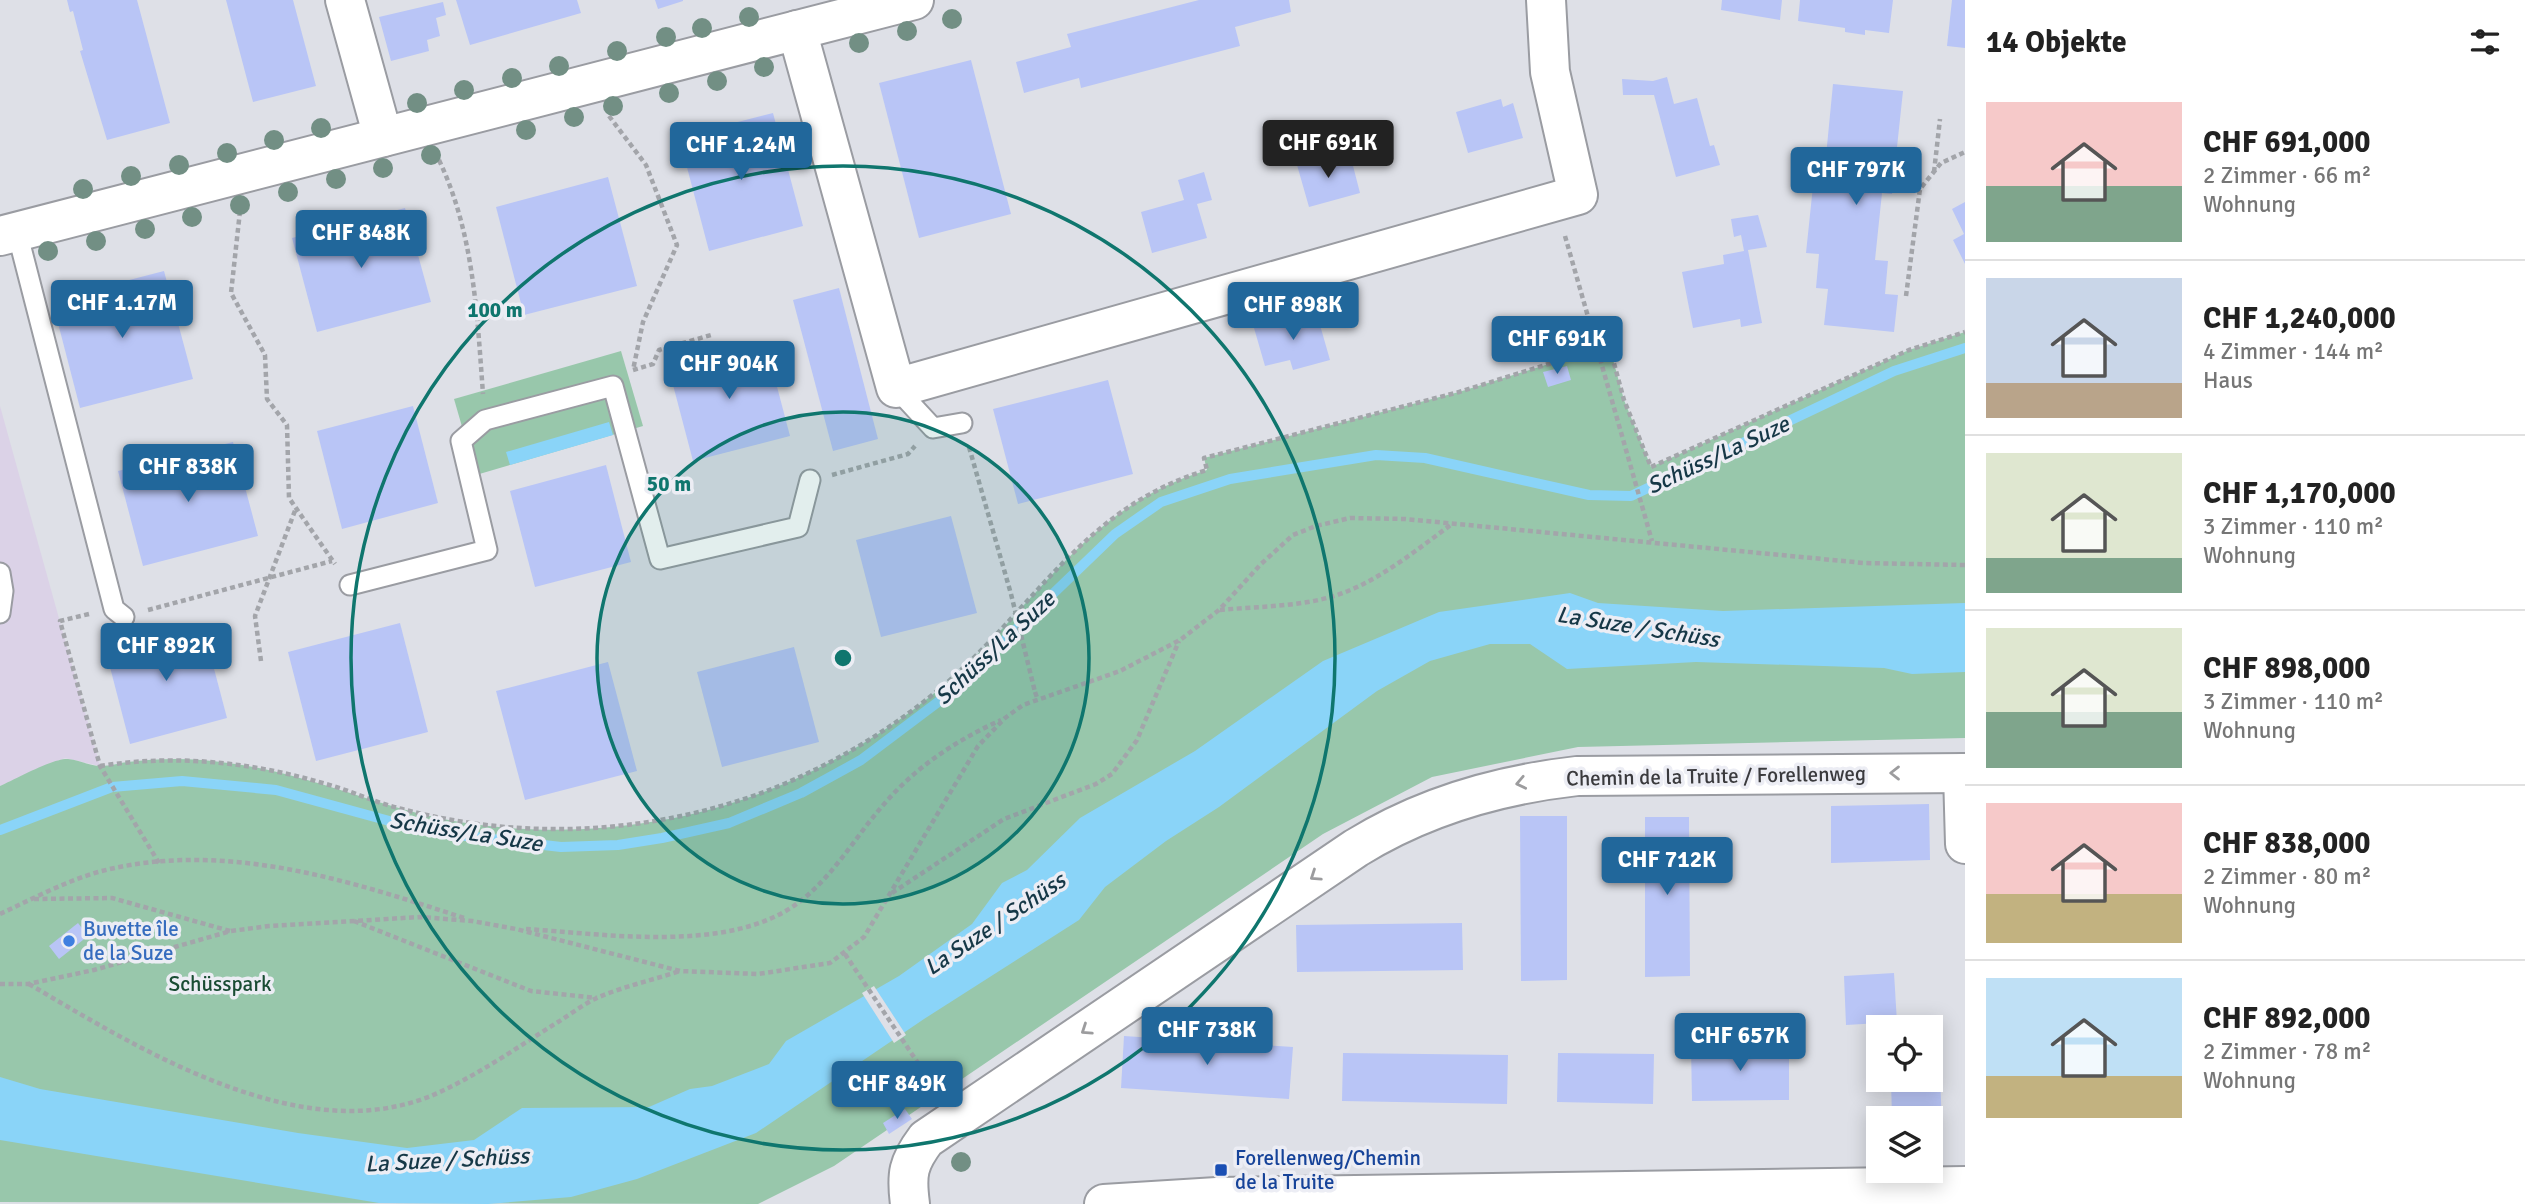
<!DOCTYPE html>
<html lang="de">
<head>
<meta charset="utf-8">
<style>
  :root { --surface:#fff; --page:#f2f2f2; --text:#222; --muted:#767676; --line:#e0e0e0; --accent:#21679b }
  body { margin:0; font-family:Signika,sans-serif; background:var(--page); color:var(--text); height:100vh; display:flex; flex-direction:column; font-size:26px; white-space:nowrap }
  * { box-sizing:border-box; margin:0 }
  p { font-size:23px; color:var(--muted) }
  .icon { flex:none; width:38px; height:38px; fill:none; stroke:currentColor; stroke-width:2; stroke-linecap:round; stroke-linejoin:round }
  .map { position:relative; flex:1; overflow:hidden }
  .details { display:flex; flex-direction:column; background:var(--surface); width:560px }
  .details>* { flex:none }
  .controls { position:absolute; left:1866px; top:1015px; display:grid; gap:14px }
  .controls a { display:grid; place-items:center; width:77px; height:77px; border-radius:0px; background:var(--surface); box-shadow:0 4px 18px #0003; font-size:35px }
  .price { position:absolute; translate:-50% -60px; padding:0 16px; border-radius:7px; background:var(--accent); color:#fff; font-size:23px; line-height:46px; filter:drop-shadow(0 2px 4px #0008) }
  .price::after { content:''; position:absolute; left:50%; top:42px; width:21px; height:16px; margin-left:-10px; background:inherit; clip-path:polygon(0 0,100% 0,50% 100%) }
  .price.current { background:#222; color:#fff }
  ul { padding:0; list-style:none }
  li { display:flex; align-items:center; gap:21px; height:175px; padding:0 21px }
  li+li { border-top:2px solid var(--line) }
  li span { display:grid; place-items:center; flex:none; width:196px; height:140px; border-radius:0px; color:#555 }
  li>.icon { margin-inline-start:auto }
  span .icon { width:84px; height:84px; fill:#fffc; stroke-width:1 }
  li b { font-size:30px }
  h2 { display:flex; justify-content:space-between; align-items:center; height:84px; padding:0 21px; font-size:30px }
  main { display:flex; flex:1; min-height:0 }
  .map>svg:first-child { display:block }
  .industrial { fill:#dbd2e7 }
  .green { fill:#98c7ab }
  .water { fill:#8ad4f8 }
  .pier { fill:#dee0e7 }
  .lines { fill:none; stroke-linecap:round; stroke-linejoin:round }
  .stream { stroke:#8ad4f8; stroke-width:10 }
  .building { fill:#b9c5f6 }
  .service-casing { stroke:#9a9ca2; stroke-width:23 }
  .minor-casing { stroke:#9a9ca2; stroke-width:42 }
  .tertiary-casing { stroke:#9a9ca2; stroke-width:42 }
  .path { stroke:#a3a5aa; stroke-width:4.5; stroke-dasharray:5 3.5; stroke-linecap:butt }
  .service { stroke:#fff; stroke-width:19 }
  .minor { stroke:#fff; stroke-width:38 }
  .tertiary { stroke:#fff; stroke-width:38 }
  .path-bridge { stroke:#a3a5aa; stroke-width:4.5; stroke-dasharray:5 3.5; stroke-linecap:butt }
  .tree { fill:#728f84 }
  .oneway { stroke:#9c9c9e }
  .ring { fill:none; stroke:#0f766e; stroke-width:3.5 }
  .shop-dot { fill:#3f7fe0; stroke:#ecedf4; stroke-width:2.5 }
  .transit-dot { fill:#1a4fb4; stroke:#ecedf4; stroke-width:2.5 }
  .labels { text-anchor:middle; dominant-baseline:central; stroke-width:7; stroke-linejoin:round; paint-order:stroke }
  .street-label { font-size:21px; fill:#3a3a3d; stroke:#ecedf4 }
  .shop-label { font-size:21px; fill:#366cbe; stroke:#ecedf4; text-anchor:start }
  .park-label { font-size:21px; fill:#194c33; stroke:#ecedf4 }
  .transit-label { font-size:21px; fill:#164399; stroke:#ecedf4; text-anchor:start }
  .water-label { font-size:23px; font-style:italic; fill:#163847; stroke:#ecedf4 }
  .centre { fill:#0f766e; stroke:#ecedf4; stroke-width:3.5 }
  .ring-label { font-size:21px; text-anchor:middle; font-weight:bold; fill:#0f766e; stroke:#ecedf4; stroke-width:7; stroke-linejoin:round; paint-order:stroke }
</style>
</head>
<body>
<main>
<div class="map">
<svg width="1965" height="1204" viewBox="0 0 1965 1204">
  <rect width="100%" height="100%" fill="#dee0e7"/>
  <polygon class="industrial" points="0,406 100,766 65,758 0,786"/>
  <g class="green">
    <path d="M 1965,332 L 1965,738 L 1578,747 L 1432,777 L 1323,834 L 834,1166 L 758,1204 L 0,1202 L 0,786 C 16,779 53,758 68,759 C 79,760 90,766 101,766 C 110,766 119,763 128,762 C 161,758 195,758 228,763 C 303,772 370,804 443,819 C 513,833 587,833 657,821 C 768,803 877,747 960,671 C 1045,593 1090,506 1207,470 L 1204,458 L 1459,392 L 1609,345 L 1624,400 L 1651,467 L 1909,350 Z"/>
    <polygon points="621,351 643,426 476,475 454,399"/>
  </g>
  <g class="water">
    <polygon points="609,422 613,435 510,465 506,452"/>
    <polygon points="1570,593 1598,603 1723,611 1965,603 1965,672 1912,674 1884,668 1696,662 1567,669 1530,644 1490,644 1430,661 1377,691 1219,807 1166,841 1105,887 1079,920 924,1019 756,1133 637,1179 571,1197 488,1204 379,1203 0,1140 0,1077 40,1089 298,1133 407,1148 474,1140 522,1108 649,1107 690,1089 712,1086 769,1064 786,1041 899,976 972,924 1002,883 1027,870 1080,818 1195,751 1323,661 1439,612"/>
  </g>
  <polygon class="pier" points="874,986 906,1035 894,1043 862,993"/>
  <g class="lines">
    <polyline class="stream" points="0,830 112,787 182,781 276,790 404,825 466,836 561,847 618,845 662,838 729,823 801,793 861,760 950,693 1115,534 1161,502 1230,479 1376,455 1425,458 1589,495 1631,496 1894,371 1965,348"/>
  </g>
  <g class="building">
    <polygon points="67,0 137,0 170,123 107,140 80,51 83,50 73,11 70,12"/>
    <polygon points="226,0 293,0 316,86 253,102"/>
    <polygon points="456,0 577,0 581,13 470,45"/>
    <polygon points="655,0 683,0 683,1 658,9"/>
    <polygon points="1199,0 1289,0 1291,12 1235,27 1240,46 1081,88 1079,78 1024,93 1016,62 1071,47 1067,34"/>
    <polygon points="1722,0 1782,0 1780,20 1721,10"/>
    <polygon points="1800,0 1893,0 1889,33 1865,30 1865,35 1845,32 1845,28 1798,21"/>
    <polygon points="1952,0 1965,0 1965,48 1947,46"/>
    <polygon points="443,2 446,15 436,18 440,36 427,40 429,51 391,61 379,17"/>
    <polygon points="971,60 1011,214 919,238 879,83"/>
    <polygon points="1667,77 1674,104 1697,98 1710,146 1714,145 1720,165 1676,177 1654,95 1623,95 1622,79 1653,81"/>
    <polygon points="1833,84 1903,91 1892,194 1882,193 1875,260 1888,261 1885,294 1898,295 1894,332 1824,325 1828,289 1816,288 1819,254 1806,253 1813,186 1823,187"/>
    <polygon points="1501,99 1503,107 1513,103 1523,138 1468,153 1456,112"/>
    <polygon points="773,113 803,226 709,251 679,137"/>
    <polygon points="1337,154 1339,161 1351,158 1360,193 1309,207 1297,165"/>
    <polygon points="1204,172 1212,200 1197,204 1207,238 1152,253 1141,212 1184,200 1178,180"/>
    <polygon points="608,177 637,286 524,315 496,207"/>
    <polygon points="1965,202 1965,264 1953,240 1964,234 1952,209"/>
    <polygon points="405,208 431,302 317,332 292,238"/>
    <polygon points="1758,215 1767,247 1748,250 1762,323 1741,327 1740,319 1693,328 1682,272 1724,264 1723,255 1744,251 1741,235 1734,237 1731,219"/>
    <polygon points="164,271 193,379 80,408 52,300"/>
    <polygon points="839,288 878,439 833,451 793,300"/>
    <polygon points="1316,311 1330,360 1293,370 1290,360 1265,366 1254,328"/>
    <polygon points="765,341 790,436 693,461 668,366"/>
    <polygon points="1567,366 1571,380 1548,387 1543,372"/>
    <polygon points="1108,380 1133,474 1018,504 993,409"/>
    <polygon points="413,406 438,503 342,529 317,431"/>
    <polygon points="233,442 258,536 143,566 118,471"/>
    <polygon points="606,465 631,562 535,587 510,491"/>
    <polygon points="951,516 977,613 881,637 856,540"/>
    <polygon points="202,623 227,718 130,744 105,648"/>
    <polygon points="400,623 428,732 316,761 288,652"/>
    <polygon points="794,647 819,742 722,767 697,672"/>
    <polygon points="608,662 637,771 525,800 496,691"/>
    <polygon points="1929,804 1930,860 1831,863 1831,806"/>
    <polygon points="1520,816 1567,816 1567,980 1521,981"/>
    <polygon points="1645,817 1689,817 1690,976 1645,977"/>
    <polygon points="78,923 88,936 59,959 49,946"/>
    <polygon points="1462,923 1463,970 1297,972 1296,925"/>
    <polygon points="1894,973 1897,1022 1846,1025 1844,976"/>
    <polygon points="1124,1036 1293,1047 1289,1099 1121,1088"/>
    <polygon points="1789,1045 1789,1100 1692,1101 1691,1047"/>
    <polygon points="1343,1053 1508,1055 1507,1104 1342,1101"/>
    <polygon points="1558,1053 1654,1054 1653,1104 1557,1102"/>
    <polygon points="1940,1072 1942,1130 1930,1130 1930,1118 1892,1118 1891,1080 1930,1080 1930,1073"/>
    <polygon points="905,1109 912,1119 889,1134 883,1123"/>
  </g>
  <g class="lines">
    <defs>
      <g id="service">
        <polyline points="17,232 114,609 124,617"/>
        <polyline points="896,388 933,428 962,423"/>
        <polyline points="0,573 3,591 0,613"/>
        <polyline points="350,585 487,550 461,441 485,420 613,386 660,559 798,527 810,480"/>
      </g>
      <g id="minor">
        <polyline points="345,0 383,137"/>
        <polyline points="797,30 896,388 1578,195 1550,72 1546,0"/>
        <polyline points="1963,773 1965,844"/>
        <path d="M 910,1204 C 906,1174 908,1163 926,1139 L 1356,848 C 1424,806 1497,785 1577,776 L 1965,773"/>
        <polyline points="1104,1204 1217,1197 1965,1186"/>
      </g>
      <polyline id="tertiary" points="0,236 914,0"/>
    </defs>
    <use href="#service" class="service-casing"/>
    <use href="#minor" class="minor-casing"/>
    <use href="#tertiary" class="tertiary-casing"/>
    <g class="path">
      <polyline points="609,116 646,165 677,245 643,322 633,370"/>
      <path d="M 439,160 C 474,234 477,314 483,394"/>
      <polyline points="1934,172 1940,119"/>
      <polyline points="240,211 231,293 265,355 267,399 287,425 289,498 335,564"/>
      <polyline points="1565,236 1652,541"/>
      <polyline points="1906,296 1920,189 1941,163 1965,152"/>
      <polyline points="633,370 653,364 659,350 711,335"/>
      <polyline points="969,447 1011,594"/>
      <polyline points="832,475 908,454 915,446"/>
      <polyline points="148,610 332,561"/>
      <path d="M 1220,610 C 1261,606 1310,607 1348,591 C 1385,576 1419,548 1452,524"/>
      <polyline points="89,614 60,621 100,766 159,863"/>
      <polyline points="261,661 255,616 296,508"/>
      <polyline points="1035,692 1038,700"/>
      <path d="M 100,766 C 177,754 251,762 326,784 C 352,791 376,803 402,809 C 520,840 641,835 756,795 C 830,768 903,724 961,670 C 1044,592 1092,505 1207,470 L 1204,458 L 1459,392 L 1609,345 L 1624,400 L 1651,467 L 1909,350 L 1965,332"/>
      <polyline points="892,893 1004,819 1096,784 1112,774 1137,740 1179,641"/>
      <polyline points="34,899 112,898 230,931"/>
      <path d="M 0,914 C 32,899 64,882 98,872 C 221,839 348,880 464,918"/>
      <polyline points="354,921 531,991 597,998"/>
      <path d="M 526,929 C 604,934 714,951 784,912 C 828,887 852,840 885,803 C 917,766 957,740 1001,720"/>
      <polyline points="845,954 936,1090"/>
      <polyline points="0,984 28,984 94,970 231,931 269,926 420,917 472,921 516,929 680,971 758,974 830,963 864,937 978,746 1005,718 1023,705 1120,671 1180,640 1219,610 1261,564 1293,535 1316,526 1350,518 1405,519 1864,563 1965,565"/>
      <path d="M 29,984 C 143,1051 310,1156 444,1090 C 484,1071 521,1045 558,1022 C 571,1014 585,1003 599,997 C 625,986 653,980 680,971"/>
    </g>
    <use href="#service" class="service"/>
    <use href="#minor" class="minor"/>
    <use href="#tertiary" class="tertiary"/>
    <polyline class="path-bridge" points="1011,594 1035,692"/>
  </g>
  <g class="tree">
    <circle cx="749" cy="17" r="10"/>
    <circle cx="952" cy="19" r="10"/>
    <circle cx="702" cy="28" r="10"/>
    <circle cx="907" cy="31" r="10"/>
    <circle cx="666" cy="37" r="10"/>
    <circle cx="859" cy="43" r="10"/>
    <circle cx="617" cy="51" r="10"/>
    <circle cx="559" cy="66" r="10"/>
    <circle cx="764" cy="67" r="10"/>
    <circle cx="512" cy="78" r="10"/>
    <circle cx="717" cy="81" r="10"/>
    <circle cx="464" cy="90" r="10"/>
    <circle cx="669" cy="93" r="10"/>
    <circle cx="417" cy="103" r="10"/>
    <circle cx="613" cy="106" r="10"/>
    <circle cx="574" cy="117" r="10"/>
    <circle cx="321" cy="128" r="10"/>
    <circle cx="526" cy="130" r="10"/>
    <circle cx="274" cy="140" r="10"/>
    <circle cx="227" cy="153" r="10"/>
    <circle cx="431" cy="155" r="10"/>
    <circle cx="179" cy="165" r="10"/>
    <circle cx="383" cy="168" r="10"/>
    <circle cx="131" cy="176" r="10"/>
    <circle cx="336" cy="179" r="10"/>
    <circle cx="83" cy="189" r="10"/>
    <circle cx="288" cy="192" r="10"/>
    <circle cx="240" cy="205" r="10"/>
    <circle cx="192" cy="217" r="10"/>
    <circle cx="145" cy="229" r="10"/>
    <circle cx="96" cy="241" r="10"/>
    <circle cx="48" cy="251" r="10"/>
    <circle cx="961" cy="1162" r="10"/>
  </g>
  <defs><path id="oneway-chevron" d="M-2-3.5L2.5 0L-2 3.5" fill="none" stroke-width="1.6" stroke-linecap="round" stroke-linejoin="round" transform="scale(1.75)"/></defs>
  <g class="oneway">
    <use href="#oneway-chevron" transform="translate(1895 773) rotate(180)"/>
    <use href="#oneway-chevron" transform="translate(1521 783) rotate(168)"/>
    <use href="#oneway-chevron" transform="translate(1315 876) rotate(146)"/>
    <use href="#oneway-chevron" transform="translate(1086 1030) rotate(146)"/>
  </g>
  <circle cx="843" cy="658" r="246" fill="#0f766e" fill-opacity=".12"/>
  <g class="ring">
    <circle cx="843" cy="658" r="246"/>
    <circle cx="843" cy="658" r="492"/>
  </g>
  <circle class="shop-dot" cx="69" cy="941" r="7"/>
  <rect class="transit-dot" x="1214" y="1163" width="14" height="14" rx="3.5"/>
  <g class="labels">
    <g class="street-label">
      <text transform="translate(1716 776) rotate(-1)">Chemin de la Truite / Forellenweg</text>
    </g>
    <g class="shop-label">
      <text x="83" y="929">Buvette île<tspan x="83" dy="24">de la Suze</tspan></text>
    </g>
    <g class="park-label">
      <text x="220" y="984">Schüsspark</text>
    </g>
    <g class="transit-label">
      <text x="1235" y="1158">Forellenweg/Chemin<tspan x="1235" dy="24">de la Truite</tspan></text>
    </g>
    <g class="water-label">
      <text transform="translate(1718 455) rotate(-25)">Schüss/La Suze</text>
      <text transform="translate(1638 627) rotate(9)">La Suze / Schüss</text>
      <text transform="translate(995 648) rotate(-43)">Schüss/La Suze</text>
      <text transform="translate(466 832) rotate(9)">Schüss/La Suze</text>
      <text transform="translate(995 924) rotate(-34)">La Suze / Schüss</text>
      <text transform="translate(447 1160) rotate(-3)">La Suze / Schüss</text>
    </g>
  </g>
  <circle cx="843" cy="658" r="10" class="centre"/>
  <g class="ring-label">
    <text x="495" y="317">100 m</text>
    <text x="669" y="491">50 m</text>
  </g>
</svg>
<div class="controls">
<a><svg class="icon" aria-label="locate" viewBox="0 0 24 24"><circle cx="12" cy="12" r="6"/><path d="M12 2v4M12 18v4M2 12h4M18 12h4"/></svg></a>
<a><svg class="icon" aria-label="layers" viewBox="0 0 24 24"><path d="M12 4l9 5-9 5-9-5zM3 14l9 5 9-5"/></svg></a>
</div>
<b class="price current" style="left:1328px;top:180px">CHF 691K</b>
<b class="price" style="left:741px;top:182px">CHF 1.24M</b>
<b class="price" style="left:1856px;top:207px">CHF 797K</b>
<b class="price" style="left:361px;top:270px">CHF 848K</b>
<b class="price" style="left:122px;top:340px">CHF 1.17M</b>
<b class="price" style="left:1293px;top:342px">CHF 898K</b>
<b class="price" style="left:1557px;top:376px">CHF 691K</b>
<b class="price" style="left:729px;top:401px">CHF 904K</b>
<b class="price" style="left:188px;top:504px">CHF 838K</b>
<b class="price" style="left:166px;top:683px">CHF 892K</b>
<b class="price" style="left:1667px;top:897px">CHF 712K</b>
<b class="price" style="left:1207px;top:1067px">CHF 738K</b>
<b class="price" style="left:1740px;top:1073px">CHF 657K</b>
<b class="price" style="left:897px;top:1121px">CHF 849K</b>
</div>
<section class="details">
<h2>14 Objekte<svg class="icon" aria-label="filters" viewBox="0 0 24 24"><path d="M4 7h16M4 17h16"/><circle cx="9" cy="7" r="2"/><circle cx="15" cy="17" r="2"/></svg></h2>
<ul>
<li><span style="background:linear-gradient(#f6c9c9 60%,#7fa58c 0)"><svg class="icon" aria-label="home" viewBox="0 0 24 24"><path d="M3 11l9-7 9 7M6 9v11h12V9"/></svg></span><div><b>CHF 691,000</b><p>2 Zimmer · 66 m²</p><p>Wohnung</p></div></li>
<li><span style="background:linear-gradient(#c9d6e8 75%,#b9a48a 0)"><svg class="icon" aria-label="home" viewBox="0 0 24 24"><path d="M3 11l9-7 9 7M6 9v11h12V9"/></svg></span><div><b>CHF 1,240,000</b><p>4 Zimmer · 144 m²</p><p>Haus</p></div></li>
<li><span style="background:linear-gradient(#dfe7d0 75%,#7fa58c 0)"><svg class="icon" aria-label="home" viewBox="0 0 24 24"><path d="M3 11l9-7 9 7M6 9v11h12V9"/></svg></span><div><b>CHF 1,170,000</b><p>3 Zimmer · 110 m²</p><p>Wohnung</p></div></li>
<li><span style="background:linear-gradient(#dfe7d0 60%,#7fa58c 0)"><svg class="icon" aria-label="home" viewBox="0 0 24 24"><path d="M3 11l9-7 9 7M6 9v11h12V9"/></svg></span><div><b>CHF 898,000</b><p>3 Zimmer · 110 m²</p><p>Wohnung</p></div></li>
<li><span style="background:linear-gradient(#f6c9c9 65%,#c2b280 0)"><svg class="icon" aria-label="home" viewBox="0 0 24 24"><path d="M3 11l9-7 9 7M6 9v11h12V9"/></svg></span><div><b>CHF 838,000</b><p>2 Zimmer · 80 m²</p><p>Wohnung</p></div></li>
<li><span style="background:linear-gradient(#bfe0f5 70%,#c2b280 0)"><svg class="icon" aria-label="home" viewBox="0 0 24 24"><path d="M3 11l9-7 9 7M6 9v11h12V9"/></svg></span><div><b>CHF 892,000</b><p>2 Zimmer · 78 m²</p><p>Wohnung</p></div></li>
</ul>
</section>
</main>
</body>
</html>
